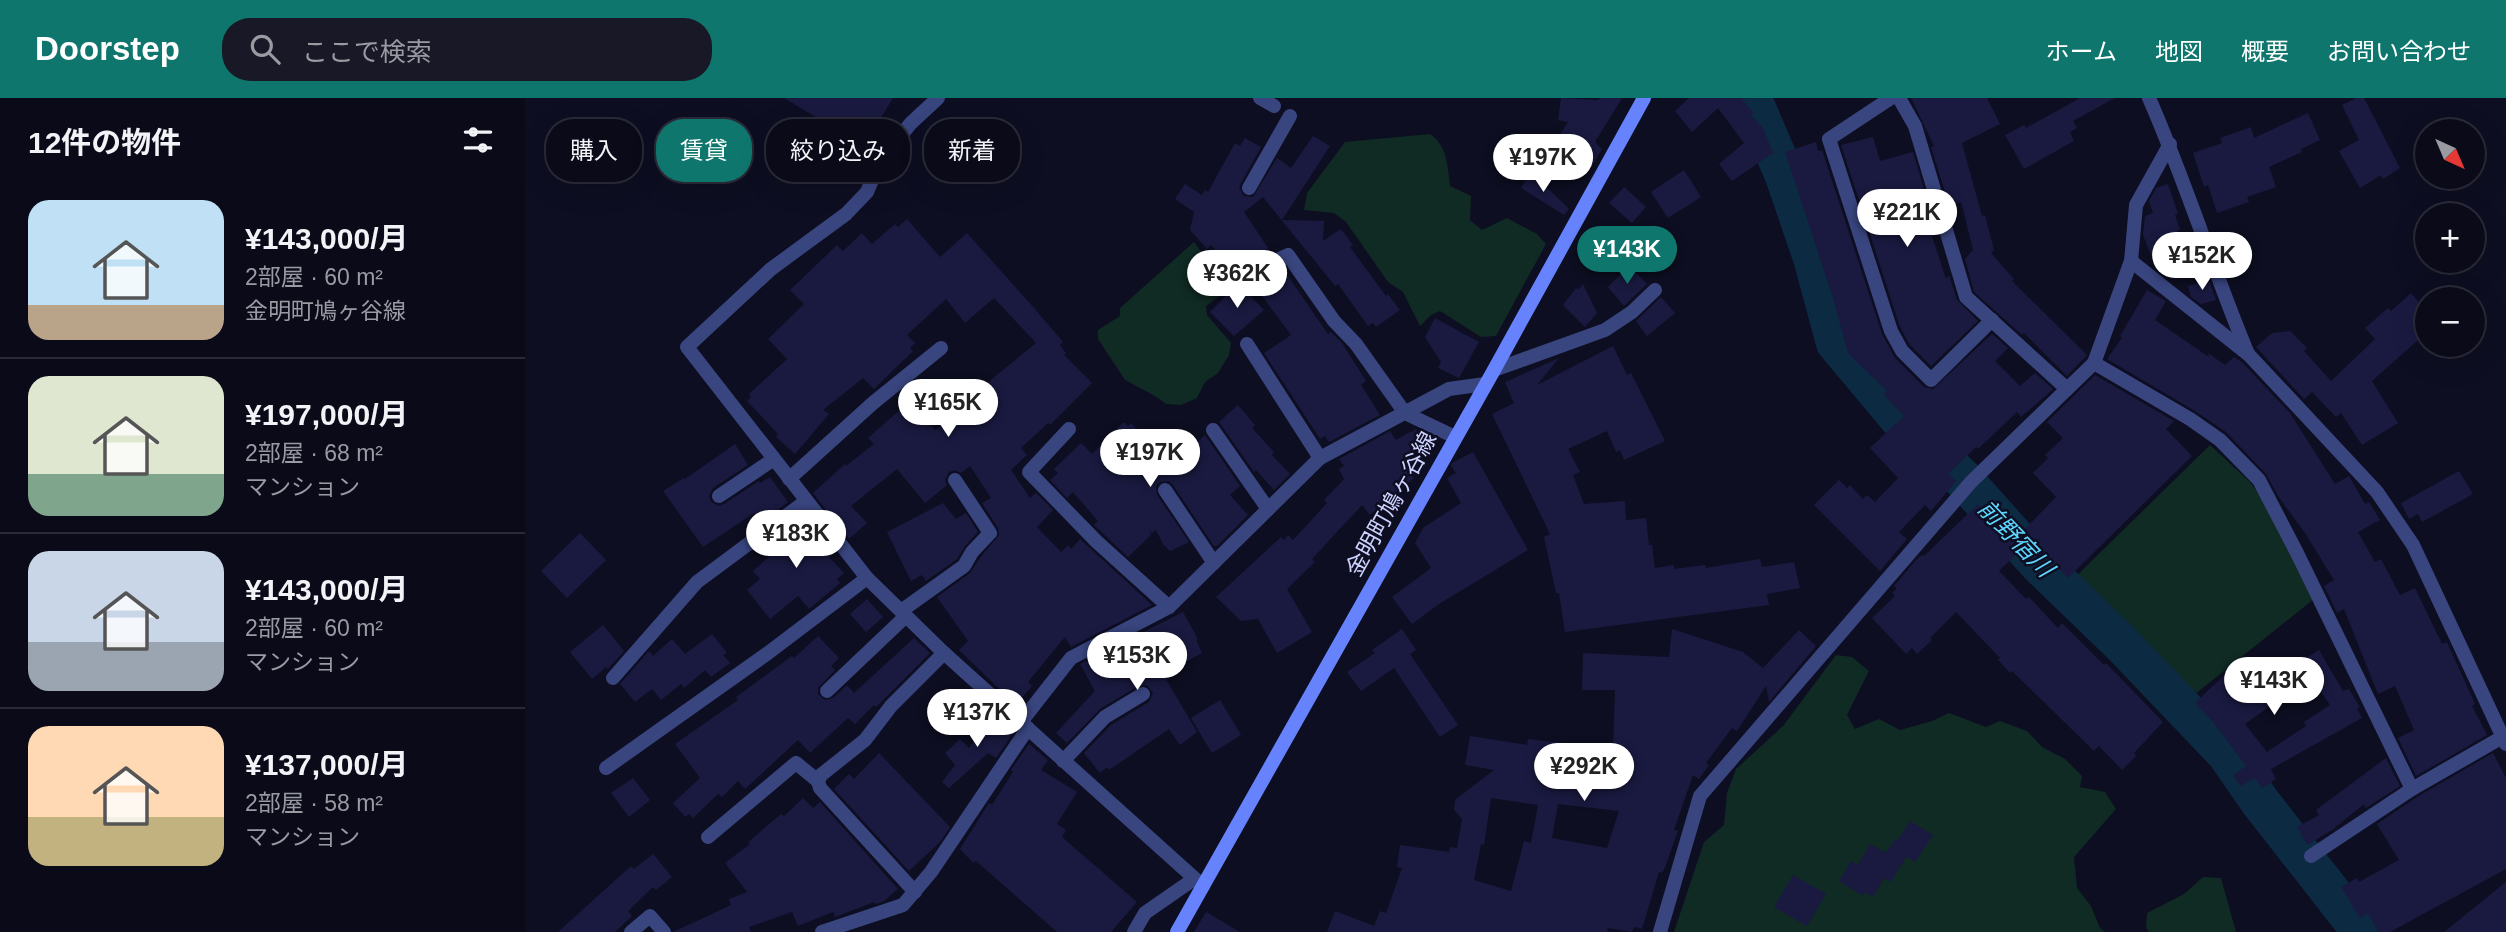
<!DOCTYPE html>
<html lang="ja">
<head>
<meta charset="utf-8">
<style>
  :root { --surface:#0a0a19; --page:#181826; --text:#f1f3f6; --muted:#999aa2; --line:#2a2b38; --accent:#0f766e }
  body { margin:0; font-family:Helvetica,"Noto Sans JP",sans-serif; background:var(--page); color:var(--text); height:100vh; display:flex; flex-direction:column; font-size:26px; white-space:nowrap }
  * { box-sizing:border-box; margin:0 }
  p { font-size:23px; color:var(--muted) }
  .icon { flex:none; width:38px; height:38px; fill:none; stroke:currentColor; stroke-width:2; stroke-linecap:round; stroke-linejoin:round }
  .map { position:relative; flex:1; overflow:hidden }
  .panel { display:flex; flex-direction:column; background:var(--surface); width:525px }
  .panel>* { flex:none }
  .guide { position:absolute; left:21px; top:21px; width:665px; height:63px; display:flex; gap:14px }
  .needle { width:46px; rotate:136deg }
  .fabs { position:absolute; left:1890px; top:21px; display:grid; gap:14px }
  .fabs a { display:grid; place-items:center; width:70px; height:70px; border-radius:50%; background:var(--surface); box-shadow:0 7px 28px #0002,0 0 0 2px var(--line); font-size:35px }
  .price { position:absolute; translate:-50% -60px; padding:0 16px; border-radius:24px; background:#fff; color:#222; font-size:23px; line-height:46px; filter:drop-shadow(0 2px 4px #0008) }
  .price::after { content:''; position:absolute; left:50%; top:42px; width:21px; height:16px; margin-left:-10px; background:inherit; clip-path:polygon(0 0,100% 0,50% 100%) }
  .price.current { background:var(--accent); color:#fff }
  ul { padding:0; list-style:none }
  li { display:flex; align-items:center; gap:21px; height:175px; padding:0 28px }
  li+li { border-top:2px solid var(--line) }
  li span { display:grid; place-items:center; flex:none; width:196px; height:140px; border-radius:21px; color:#555 }
  li>.icon { margin-inline-start:auto }
  span .icon { width:84px; height:84px; fill:#fffc; stroke-width:1 }
  li b { font-size:30px }
  h2 { display:flex; justify-content:space-between; align-items:center; height:84px; padding:0 28px; font-size:30px }
  .tag { padding:0 24px; border-radius:28px; background:var(--surface); box-shadow:0 7px 28px #0002,0 0 0 2px var(--line); font-size:24px; line-height:63px }
  .tag.current { background:var(--accent); color:#fff }
  header { display:flex; align-items:center; gap:42px; box-sizing:border-box; height:98px; padding:0 35px; background:var(--accent); color:#fff }
  header strong { font-size:33px }
  nav { display:flex; gap:38px; margin-inline-start:auto; font-size:24px }
  .search { width:490px; height:63px; background:var(--page); display:flex; align-items:center; gap:18px; box-sizing:border-box; padding:0 24px; border-radius:28px; color:var(--muted); font-size:26px }
  main { display:flex; flex:1; min-height:0 }
  .map>svg:first-child { display:block }
  .green { fill:#102a24 }
  .lines { fill:none; stroke-linecap:round; stroke-linejoin:round }
  .river { stroke:#0c2a41; stroke-width:40 }
  .building { fill:#1a1a41; fill-rule:evenodd }
  .street { stroke:#39457f; stroke-width:14 }
  .secondary { stroke:#6682fd; stroke-width:14 }
  .labels { text-anchor:middle; dominant-baseline:central; stroke-width:5; stroke-linejoin:round; paint-order:stroke }
  .street-label { font-size:23px; fill:#cdd2fe; stroke:#0d0e21 }
  .water-label { font-size:24px; font-style:italic; fill:#5dd5fd; stroke:#0d0e21 }
</style>
</head>
<body>
<header>
<strong>Doorstep</strong>
<div class="search"><svg class="icon" aria-label="search" viewBox="0 0 24 24"><circle cx="10" cy="10" r="6"/><path d="M15 15l6 6"/></svg>ここで検索</div>
<nav><a>ホーム</a><a>地図</a><a>概要</a><a>お問い合わせ</a></nav>
</header>
<main>
<section class="panel">
<h2>12件の物件<svg class="icon" aria-label="filters" viewBox="0 0 24 24"><path d="M4 7h16M4 17h16"/><circle cx="9" cy="7" r="2"/><circle cx="15" cy="17" r="2"/></svg></h2>
<ul>
<li><span style="background:linear-gradient(#bfe0f5 75%,#b9a48a 0)"><svg class="icon" aria-label="home" viewBox="0 0 24 24"><path d="M3 11l9-7 9 7M6 9v11h12V9"/></svg></span><div><b>¥143,000/月</b><p>2部屋 · 60 m²</p><p>金明町鳩ヶ谷線</p></div></li>
<li><span style="background:linear-gradient(#dfe7d0 70%,#7fa58c 0)"><svg class="icon" aria-label="home" viewBox="0 0 24 24"><path d="M3 11l9-7 9 7M6 9v11h12V9"/></svg></span><div><b>¥197,000/月</b><p>2部屋 · 68 m²</p><p>マンション</p></div></li>
<li><span style="background:linear-gradient(#c9d6e8 65%,#9aa5b1 0)"><svg class="icon" aria-label="home" viewBox="0 0 24 24"><path d="M3 11l9-7 9 7M6 9v11h12V9"/></svg></span><div><b>¥143,000/月</b><p>2部屋 · 60 m²</p><p>マンション</p></div></li>
<li><span style="background:linear-gradient(#ffd9b3 65%,#c2b280 0)"><svg class="icon" aria-label="home" viewBox="0 0 24 24"><path d="M3 11l9-7 9 7M6 9v11h12V9"/></svg></span><div><b>¥137,000/月</b><p>2部屋 · 58 m²</p><p>マンション</p></div></li>
</ul>
</section>
<div class="map">
<svg width="1981" height="834" viewBox="0 0 1981 834">
  <rect width="100%" height="100%" fill="#0d0e21"/>
  <g class="green">
    <path d="M 905,36 C 922,47 923,69 925,88 L 946,98 L 945,122 L 957,132 L 982,120 L 1012,136 L 1021,146 L 971,238 L 956,239 L 915,213 L 906,217 L 895,228 L 878,194 L 863,184 L 821,124 L 809,115 L 779,112 L 782,95 L 820,44 Z"/>
    <polygon points="669,144 678,156 685,154 708,181 705,190 681,208 682,217 706,245 704,257 693,275 680,284 672,300 656,307 641,306 630,298 600,282 573,241 573,232 595,218 595,210"/>
    <polygon points="1685,347 1724,383 1739,402 1789,501 1664,601 1656,605 1538,491"/>
    <polygon points="1311,557 1327,559 1344,573 1322,617 1330,631 1354,621 1375,632 1407,623 1424,615 1461,629 1475,623 1502,633 1517,649 1540,661 1557,678 1555,689 1580,694 1591,711 1549,759 1552,790 1566,808 1575,830 1580,834 1149,834 1179,744 1199,727 1202,695 1211,671 1258,628"/>
    <polygon points="1678,779 1696,780 1711,834 1624,834 1621,830 1622,815 1659,796"/>
  </g>
  <g class="lines">
    <polyline class="river" points="1223,0 1230,8 1260,78 1288,160 1311,245 1379,326 1437,380 1514,466 1598,547 1702,656 1736,705 1837,834"/>
  </g>
  <g class="building">
    <polygon points="259,0 368,0 340,46 333,42 325,54 309,44 316,34"/>
    <polygon points="1036,0 1073,2 1075,0 1097,0 1070,44 1077,51 1064,73 1057,68 1052,76 1025,52 1043,24 1033,22"/>
    <polygon points="1164,0 1216,0 1229,15 1226,17 1238,30 1248,55 1207,83 1194,66 1219,45 1193,10 1167,34 1150,13"/>
    <polygon points="1386,0 1462,0 1475,26 1437,45 1457,118 1460,117 1469,152 1466,155 1489,181 1487,183 1562,257 1542,278 1499,235 1497,237 1449,194 1440,161 1448,152 1436,104 1424,107 1406,49 1409,48"/>
    <polygon points="1555,0 1590,0 1548,23 1552,30 1545,34 1549,43 1499,71 1480,37 1499,27 1501,30"/>
    <polygon points="1831,0 1839,0 1875,70 1858,81 1856,77 1835,90 1814,53 1834,42 1817,7"/>
    <polygon points="1783,15 1795,42 1776,51 1777,54 1744,69 1751,89 1722,99 1724,104 1692,115 1683,87 1679,89 1668,55 1697,45 1695,40 1726,29 1729,40"/>
    <polygon points="788,38 805,48 757,122 799,123 798,143 816,131 828,147 825,149 861,198 863,196 875,212 851,229 848,225 843,228 813,186 810,188 738,99 719,114 743,150 710,176 686,147 682,151 665,132 669,114 650,101 660,86 677,97 680,92 683,94 710,45 715,48 720,40 736,49 714,89 719,98 728,99 752,60 766,70"/>
    <polygon points="1348,39 1355,63 1388,54 1405,112 1402,113 1404,123 1402,123 1421,181 1424,177 1432,202 1453,223 1406,268 1385,247 1375,229 1316,47"/>
    <polygon points="1291,44 1293,53 1297,52 1357,236 1370,260 1399,289 1408,291 1467,236 1483,250 1470,263 1495,288 1510,275 1528,291 1496,319 1492,314 1453,351 1451,349 1423,376 1431,383 1406,413 1400,407 1374,434 1382,441 1355,473 1289,407 1314,382 1322,390 1325,387 1338,401 1342,397 1350,404 1373,380 1345,350 1379,318 1358,296 1362,293 1323,255 1308,200 1260,54"/>
    <polygon points="1159,72 1176,99 1143,120 1126,94"/>
    <polygon points="1006,74 1044,111 1039,117 996,90"/>
    <polygon points="1643,86 1653,116 1650,117 1655,131 1626,158 1618,137 1620,118 1628,115 1624,103 1631,90"/>
    <polygon points="1099,89 1121,109 1107,125 1084,105"/>
    <polygon points="382,121 415,159 442,135 509,210 538,244 535,247 541,255 539,257 567,285 525,327 523,325 496,350 502,357 486,372 505,400 511,395 528,412 512,429 536,454 543,447 546,451 555,441 627,507 546,549 540,539 503,584 507,588 491,607 434,552 443,543 412,499 445,475 455,460 474,437 473,430 457,405 466,400 445,368 436,375 430,372 424,374 420,382 422,387 400,405 372,371 326,408 342,425 324,441 288,395 320,366 321,368 349,346 343,340 385,303 410,332 449,302 448,301 467,281 511,245 469,200 440,225 421,201 382,237 390,245 385,250 388,253 349,291 338,280 298,312 304,316 270,356 251,339 253,336 222,303 226,299 224,296 262,261 243,241 279,206 265,192 312,147 318,153 337,135 347,146 370,126 373,129"/>
    <polygon points="1104,168 1122,186 1099,208 1083,189"/>
    <polygon points="763,178 803,236 806,234 817,245 841,283 836,287 855,317 804,344 800,338 795,341 739,255 766,237 737,198"/>
    <polygon points="1684,182 1691,202 1676,206 1666,199 1663,188"/>
    <polygon points="713,186 739,212 709,238 685,214"/>
    <polygon points="1058,186 1072,215 1060,229 1038,207 1051,190 1053,192"/>
    <polygon points="1622,192 1641,203 1630,222 1684,259 1683,255 1700,267 1709,259 1717,264 1765,315 1810,386 1824,378 1840,406 1844,404 1855,422 1833,434 1850,464 1856,461 1875,497 1890,490 1917,546 1922,544 1950,606 1947,608 1962,637 1891,678 1873,640 1889,632 1870,588 1853,596 1819,511 1812,515 1799,488 1809,482 1780,435 1753,398 1741,376 1701,334 1670,313 1582,261 1597,240 1595,238"/>
    <polygon points="1886,195 1902,214 1902,234 1847,283 1873,325 1837,347 1816,315 1811,319 1787,294 1779,301 1731,249 1747,235 1765,233 1782,250 1779,253 1806,283 1850,241 1840,230 1863,210 1866,213"/>
    <polygon points="1136,199 1150,215 1122,238 1111,223"/>
    <polygon points="910,220 954,244 934,280 913,270 916,264 900,239"/>
    <polygon points="1088,248 1102,277 1106,275 1140,343 1099,362 1095,352 1091,354 1082,333 1043,351 1055,374 1048,377 1059,406 1100,403 1101,422 1121,420 1124,447 1127,447 1130,470 1149,467 1149,471 1180,467 1181,470 1235,461 1237,469 1269,464 1275,490 1242,496 1244,507 1040,534 1034,495 1031,495 1019,439 1025,436 967,316 989,305 980,284 1034,260 1012,287"/>
    <polygon points="1570,277 1649,323 1641,331 1667,358 1543,480 1497,434 1531,399 1508,375 1523,360 1520,357 1538,340 1522,324"/>
    <polygon points="713,307 730,327 727,330 749,354 747,357 765,376 749,392 731,372 729,374 694,324"/>
    <polygon points="599,324 603,328 606,325 628,348 640,342 653,362 680,337 715,388 705,397 723,417 692,448 689,448 648,387 644,383 635,384 631,388 632,397 664,444 645,453 638,446 631,432 627,435 624,432 626,437 603,459 569,427 573,423 548,394 542,400 525,382 533,375 529,371 556,345 567,356"/>
    <polygon points="891,331 901,350 875,364 889,380 845,417 837,407 787,461 790,464 762,491 787,534 752,555 733,521 716,523 691,499 756,439 759,442 763,437 768,442 802,405 799,402 819,381 814,371 819,368 814,361 865,333 871,342"/>
    <polygon points="210,346 223,367 188,390 184,398 186,404 194,408 199,406 234,383 235,385 245,379 263,404 240,422 235,423 229,415 178,449 138,393 159,380 160,381"/>
    <polygon points="948,354 1003,452 914,506 887,526 867,499 906,470 890,445 898,430 936,405 922,380 931,375 926,368 927,365"/>
    <polygon points="1934,373 1948,396 1897,424 1893,416 1884,421 1876,405"/>
    <polygon points="418,405 431,421 441,415 453,434 440,448 432,461 401,483 397,477 386,483 362,434"/>
    <polygon points="1453,406 1496,452 1474,473 1501,501 1504,499 1533,530 1537,525 1579,567 1581,565 1638,624 1609,655 1611,658 1597,672 1574,648 1569,653 1487,573 1485,575 1473,562 1475,560 1431,514 1405,540 1407,542 1392,556 1387,550 1381,556 1347,520 1370,498 1367,495 1372,490 1369,488 1391,462 1397,457 1399,458"/>
    <polygon points="280,416 310,454 304,459 319,475 312,481 315,485 284,511 273,498 245,521 222,492 235,481 228,473 259,445 252,436"/>
    <polygon points="55,435 81,462 42,500 16,473"/>
    <polygon points="342,501 358,519 341,534 325,516"/>
    <polygon points="658,514 673,541 671,542 677,555 638,576 672,634 655,647 644,631 584,672 582,669 575,675 559,655 586,627 624,604 628,595 622,587 613,588 575,611 542,645 531,635 570,593 555,566"/>
    <polygon points="78,527 99,553 83,571 81,569 67,581 45,554"/>
    <polygon points="877,531 891,552 885,556 933,627 915,639 869,570 836,593 822,574 850,555 847,552"/>
    <path d="M 1147,531 L 1218,554 L 1238,570 L 1274,532 L 1291,548 L 1244,604 L 1241,588 L 1212,633 L 1207,630 L 1181,665 L 1184,667 L 1174,681 L 1168,677 L 1149,732 L 1153,733 L 1139,772 L 1136,775 L 1134,774 L 1117,831 L 1109,829 L 1107,834 L 1083,830 L 1082,834 L 802,834 L 810,813 L 849,828 L 855,813 L 861,815 L 877,770 L 872,769 L 875,747 L 924,754 L 925,749 L 932,750 L 937,721 L 929,712 L 930,702 L 969,672 L 940,667 L 945,638 L 1002,647 L 1003,641 L 1088,651 L 1090,592 L 1057,592 L 1058,555 L 1144,559 ZM 966,700 L 1013,707 L 1006,745 L 999,743 L 986,793 L 949,782 L 956,746 L 959,747 ZM 1033,706 L 1094,713 L 1082,750 L 1027,740 Z"/>
    <polygon points="187,536 202,555 198,557 205,565 186,579 180,572 159,590 156,586 136,602 127,591 110,604 95,586 124,553 128,558 147,541 160,556"/>
    <polygon points="293,538 314,560 306,568 310,572 293,590 293,596 300,602 308,600 322,587 329,595 389,540 405,555 351,609 349,607 330,626 323,620 285,655 273,642 220,691 213,683 197,699 193,696 168,720 164,716 160,719 148,705 175,680 150,646 213,602 211,599 267,558 269,560"/>
    <polygon points="1794,552 1818,593 1824,591 1835,609 1832,611 1837,620 1746,671 1751,681 1737,690 1730,680 1715,688 1708,677 1721,668 1689,625 1670,605 1692,584 1720,561 1749,598 1751,604 1720,626 1742,654 1781,628 1779,624 1805,607 1775,564"/>
    <polygon points="695,602 716,637 687,655 666,620"/>
    <polygon points="469,617 489,634 471,660 463,655 424,690 417,684 430,667 420,655 435,641 444,650"/>
    <polygon points="504,646 523,662 516,672 552,694 532,726 541,732 537,739 612,804 586,834 532,834 451,763 448,765 435,751 464,705 467,707 488,674 486,672"/>
    <polygon points="354,655 425,729 415,744 384,773 309,691 324,676 329,681"/>
    <polygon points="1968,655 1981,680 1981,771 1865,834 1853,834 1843,815 1835,820 1816,789 1832,780 1834,784 1874,762 1852,726 1892,699"/>
    <polygon points="1861,660 1875,688 1841,710 1839,706 1807,732 1782,747 1772,729 1794,717 1791,712"/>
    <polygon points="108,680 125,702 104,719 86,695"/>
    <polygon points="278,700 288,710 295,704 373,791 359,803 351,806 349,804 310,819 308,814 273,828 267,814 224,829 226,834 148,834 206,807 204,801 222,794 200,765 225,746 223,744 256,716 259,718"/>
    <polygon points="1385,723 1408,737 1390,764 1381,759 1366,784 1359,780 1348,799 1340,794 1338,798 1314,783 1326,763 1333,767 1345,746 1361,755 1370,741 1373,742"/>
    <polygon points="128,756 147,779 131,792 128,789 103,813 107,818 90,834 33,834 106,768 109,771"/>
    <polygon points="1268,777 1301,796 1282,828 1249,809"/>
    <polygon points="1981,784 1981,834 1919,834"/>
    <polygon points="681,814 715,834 669,834"/>
  </g>
  <g class="lines">
    <g class="street">
      <polyline points="413,0 386,25 355,63 342,94 321,116 246,171 162,249 342,480 419,555 678,788"/>
      <polyline points="735,0 749,8"/>
      <polyline points="1366,0 1304,41 1366,233 1377,253 1406,282 1467,222"/>
      <polyline points="1374,0 1390,28 1441,199 1542,291"/>
      <path d="M 1624,0 C 1661,84 1688,172 1723,256"/>
      <polyline points="724,90 765,18"/>
      <polyline points="1606,163 1724,257 1852,394 1888,447 1981,646"/>
      <polyline points="739,168 763,157 809,223 831,246 880,315 930,339"/>
      <polyline points="722,246 795,360"/>
      <polyline points="1569,265 1665,321 1695,342 1734,382 1772,455 1887,691"/>
      <polyline points="969,272 1080,232 1107,214 1130,192"/>
      <polyline points="544,331 504,374 571,443 644,509"/>
      <polyline points="688,332 743,411"/>
      <polyline points="264,381 348,305 416,250"/>
      <polyline points="640,392 689,465"/>
      <polyline points="194,398 249,361"/>
      <polyline points="376,513 439,468 447,454 465,435 430,382"/>
      <polyline points="88,580 172,484 281,403"/>
      <polyline points="302,593 381,518"/>
      <polyline points="496,624 546,560 644,509 795,360 924,291 960,286"/>
      <polyline points="538,663 580,619 618,596"/>
      <polyline points="81,670 243,555 342,480"/>
      <polyline points="183,739 271,665 293,683"/>
      <polyline points="1786,758 1887,691 1981,637"/>
      <polyline points="390,794 295,690 293,683 296,677 340,642 366,608 419,555"/>
      <polyline points="106,834 125,818 139,834"/>
      <polyline points="297,834 378,807 406,774 503,630"/>
      <polyline points="609,834 620,815 669,781"/>
      <polyline points="1135,834 1175,698 1446,384 1569,265 1606,163 1611,107 1645,46"/>
    </g>
    <polyline class="secondary" points="652,834 969,272 1119,0"/>
  </g>
  <g class="labels">
    <g class="street-label">
      <text transform="translate(866 406) rotate(-61)">金明町鳩ヶ谷線</text>
    </g>
    <g class="water-label">
      <text transform="translate(1491 440) rotate(46)">前野宿川</text>
    </g>
  </g>
</svg>
<div class="fabs">
<a><svg class="needle" viewBox="-14 -14 28 28"><path d="M0-13l5 13h-10z" fill="#e53935"/><path d="M0 13l5-13h-10z" fill="#999aa2"/></svg></a>
<a>+</a>
<a>−</a>
</div>
<b class="price" style="left:1018px;top:96px">¥197K</b>
<b class="price" style="left:1382px;top:151px">¥221K</b>
<b class="price current" style="left:1102px;top:188px">¥143K</b>
<b class="price" style="left:1677px;top:194px">¥152K</b>
<b class="price" style="left:712px;top:212px">¥362K</b>
<b class="price" style="left:423px;top:341px">¥165K</b>
<b class="price" style="left:625px;top:391px">¥197K</b>
<b class="price" style="left:271px;top:472px">¥183K</b>
<b class="price" style="left:612px;top:594px">¥153K</b>
<b class="price" style="left:1749px;top:619px">¥143K</b>
<b class="price" style="left:452px;top:651px">¥137K</b>
<b class="price" style="left:1059px;top:705px">¥292K</b>
<div class="guide">
<a class="tag">購入</a>
<a class="tag current">賃貸</a>
<a class="tag">絞り込み</a>
<a class="tag">新着</a>
</div>
</div>
</main>
</body>
</html>
